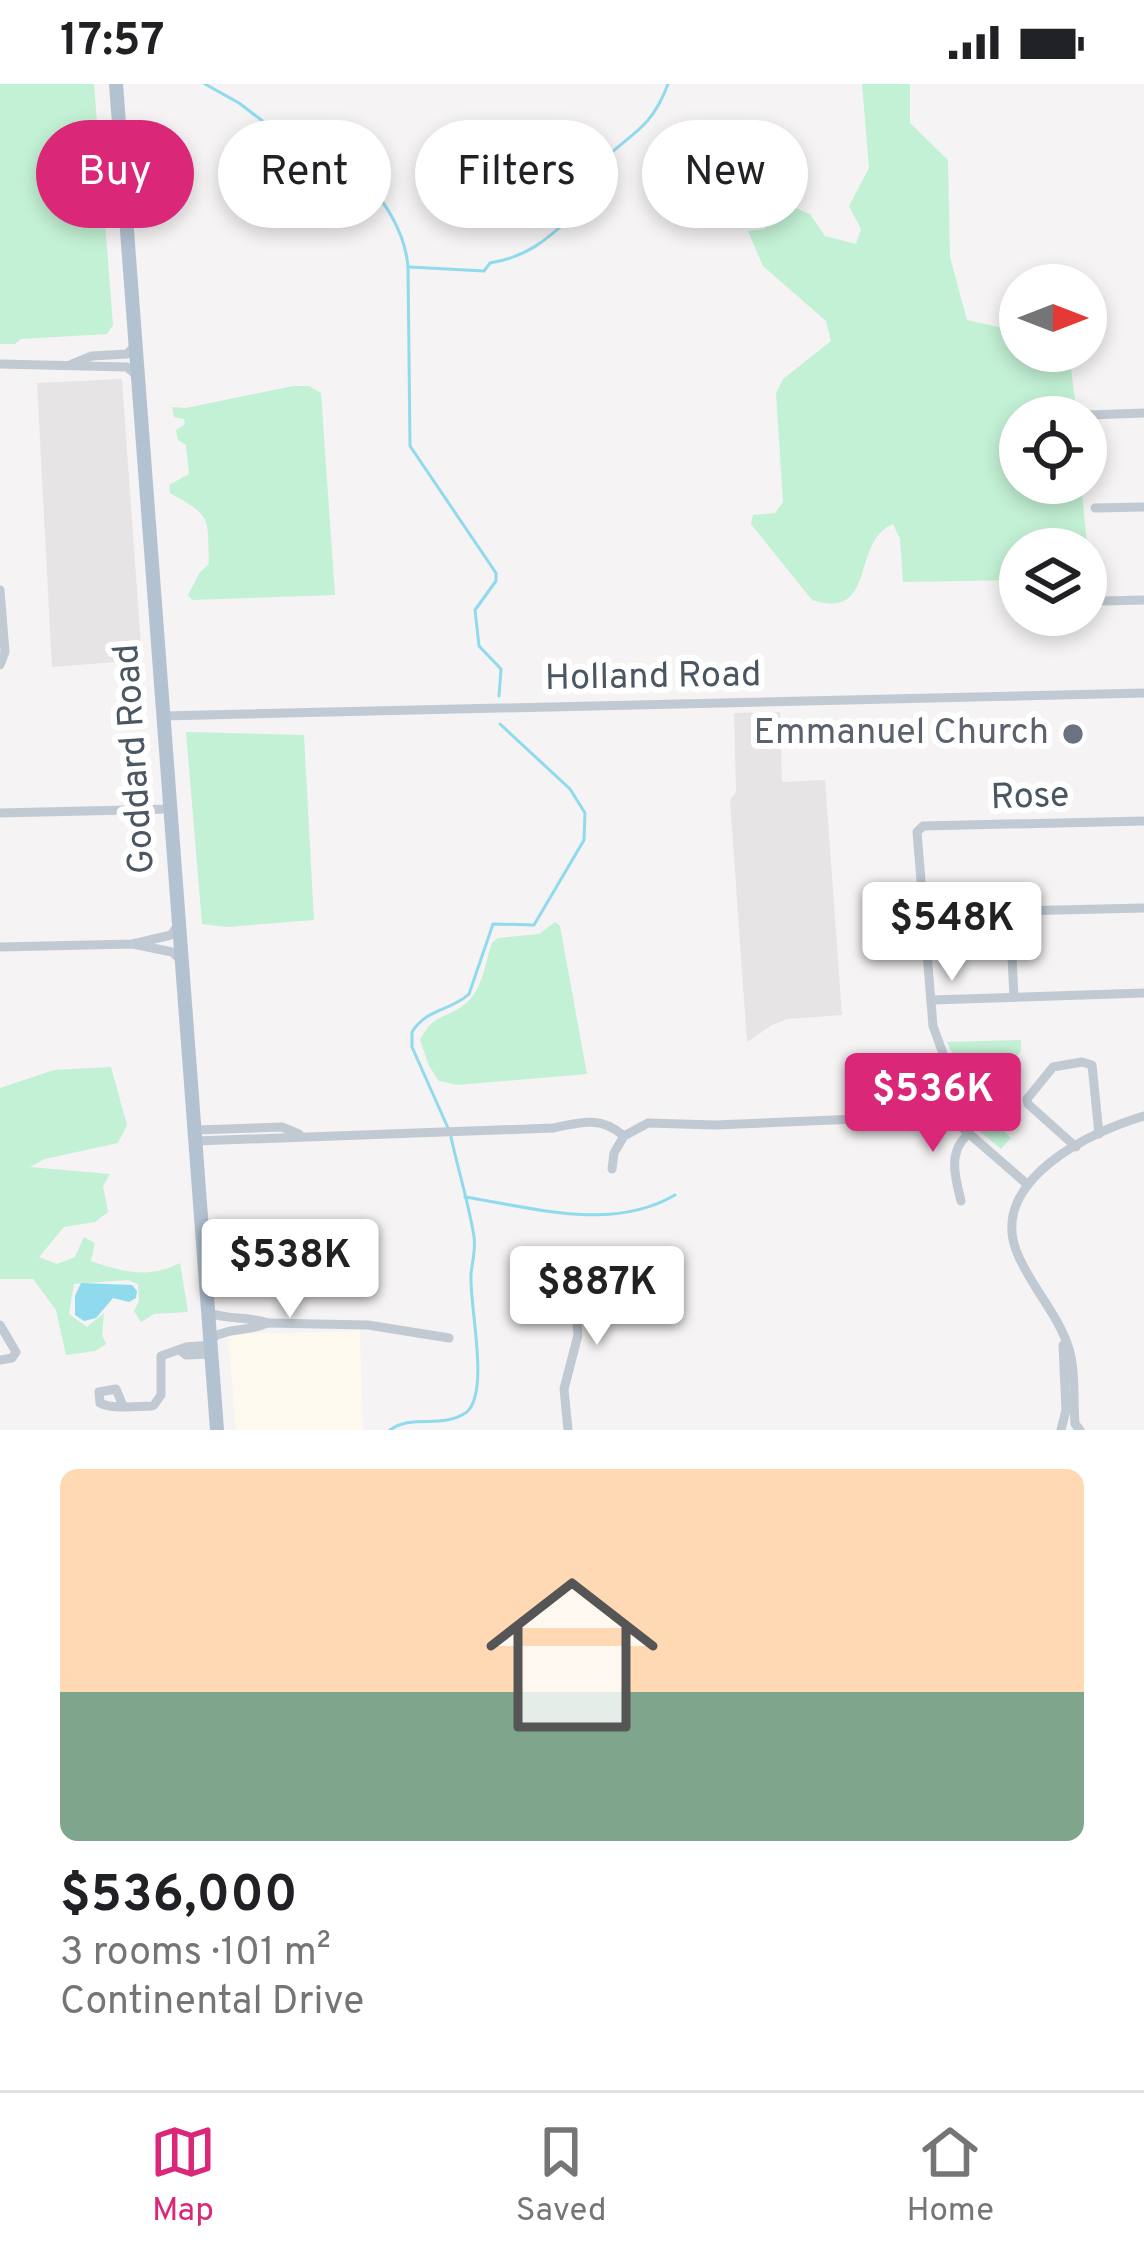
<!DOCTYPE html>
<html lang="en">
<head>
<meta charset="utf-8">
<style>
  :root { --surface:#fff; --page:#f2f2f2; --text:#202124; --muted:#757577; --line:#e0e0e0; --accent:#db2777 }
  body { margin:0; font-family:Overpass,sans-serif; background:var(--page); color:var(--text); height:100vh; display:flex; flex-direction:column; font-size:45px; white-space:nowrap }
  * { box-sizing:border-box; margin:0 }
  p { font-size:39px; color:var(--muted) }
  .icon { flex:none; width:66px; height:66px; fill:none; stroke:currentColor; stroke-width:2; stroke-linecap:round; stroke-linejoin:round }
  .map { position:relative; height:1346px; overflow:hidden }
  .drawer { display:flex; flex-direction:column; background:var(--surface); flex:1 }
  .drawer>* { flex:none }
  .top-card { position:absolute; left:36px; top:36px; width:1074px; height:108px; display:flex; gap:24px }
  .needle { width:78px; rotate:90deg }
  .buttons { position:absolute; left:999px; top:180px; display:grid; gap:24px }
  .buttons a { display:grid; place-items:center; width:108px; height:108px; border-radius:50%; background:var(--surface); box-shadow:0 6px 18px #0003; font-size:60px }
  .price { position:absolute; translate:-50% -102px; padding:0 27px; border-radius:12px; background:#fff; color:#222; font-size:39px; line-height:78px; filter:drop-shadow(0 3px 6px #0008) }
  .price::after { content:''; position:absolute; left:50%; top:72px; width:36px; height:27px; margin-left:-18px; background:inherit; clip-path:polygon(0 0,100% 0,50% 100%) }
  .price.active { background:var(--accent); color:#fff }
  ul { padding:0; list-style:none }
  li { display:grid; align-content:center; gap:24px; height:636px; padding:0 60px }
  li span { display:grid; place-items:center; height:372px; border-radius:18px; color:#555 }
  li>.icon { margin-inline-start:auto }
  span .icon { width:216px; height:216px; fill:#fffc; stroke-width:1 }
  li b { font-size:51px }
  .chip { padding:0 42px; border-radius:54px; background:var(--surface); box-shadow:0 6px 18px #0003; font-size:42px; line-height:108px }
  .chip.active { background:var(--accent); color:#fff }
  .status { display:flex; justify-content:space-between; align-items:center; height:84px; padding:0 60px; background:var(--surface); direction:ltr }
  .status svg { height:33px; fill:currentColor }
  .tabs { display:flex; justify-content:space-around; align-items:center; height:168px; border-top:3px solid var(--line); background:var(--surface); font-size:33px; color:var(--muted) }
  .tabs a { display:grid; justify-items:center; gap:6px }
  .tabs .active { color:var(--accent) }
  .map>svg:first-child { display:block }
  .commercial { fill:#fdf9ef }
  .education { fill:#e6e4e5 }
  .green { fill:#c3f1d5 }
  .water { fill:#90daee }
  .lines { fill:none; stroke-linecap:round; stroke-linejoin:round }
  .stream { stroke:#90daee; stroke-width:3 }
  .minor { stroke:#c1cad2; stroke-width:9 }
  .major { stroke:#b3c2d1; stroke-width:14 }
  .worship-dot { fill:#6b7280; stroke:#fff; stroke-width:4.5 }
  .labels { text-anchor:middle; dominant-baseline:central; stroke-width:12; stroke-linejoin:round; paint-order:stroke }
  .street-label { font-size:36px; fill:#4a5661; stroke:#fff }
  .worship-label { font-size:36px; fill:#5b616d; stroke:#fff; text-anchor:end }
</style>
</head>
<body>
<div class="status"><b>17:57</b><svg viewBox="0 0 49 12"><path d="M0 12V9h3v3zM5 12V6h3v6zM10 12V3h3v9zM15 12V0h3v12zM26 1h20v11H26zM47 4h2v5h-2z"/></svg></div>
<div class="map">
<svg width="1144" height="1346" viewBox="0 0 1144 1346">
  <rect width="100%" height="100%" fill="#f5f3f3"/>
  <polygon class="commercial" points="360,1247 363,1346 236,1346 228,1250"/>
  <g class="education">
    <polygon points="122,295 142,576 52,583 37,299"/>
    <polygon points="780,628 782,698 825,696 842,931 788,935 772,941 747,958 730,716 736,708 734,629"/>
  </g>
  <g class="green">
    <polygon points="0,0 94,0 113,241 107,250 21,255 15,260 0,260"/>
    <path d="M 862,0 L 910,0 L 910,39 L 948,76 L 950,173 L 967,236 L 1020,248 L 1020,267 L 1069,267 L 1077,333 L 1020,333 L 1020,399 L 1081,399 L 1087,459 L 1086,465 L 1020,465 L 1020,496 L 903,498 L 900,455 L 893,440 C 850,458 878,537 812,516 L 751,440 L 753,431 L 775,429 L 783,418 L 776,309 L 783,295 L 831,257 L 826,237 L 763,182 L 748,147 L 765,145 L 769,124 L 791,122 L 810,130 L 825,152 L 856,160 L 861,145 L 849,122 L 869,84 Z"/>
    <path d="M 293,302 L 309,302 L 321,309 L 335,511 L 192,516 L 188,511 L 200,488 L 209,480 C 207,432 213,433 170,409 L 169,401 L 189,390 L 186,361 L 178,356 L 176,346 L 185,340 L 184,335 L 174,333 L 172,323 L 186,324 Z"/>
    <polygon points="186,648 304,651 314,836 227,843 202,840"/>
    <path d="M 555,838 L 560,842 L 587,990 L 458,1001 L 439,997 L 429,982 L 420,956 C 434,926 454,935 471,914 C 483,901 486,876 492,859 L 498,854 L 539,850 Z"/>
    <polygon points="1021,956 1021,967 989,1006 991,1035 1011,1054 1001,1065 961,1031 963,992 947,958"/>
    <path d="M 111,983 L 127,1041 L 118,1059 L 45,1075 L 30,1083 L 110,1090 L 103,1102 L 108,1128 L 95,1138 L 64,1143 L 39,1173 L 57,1180 L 75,1173 L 84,1153 L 95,1159 L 91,1177 C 122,1188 150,1195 180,1179 L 188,1228 L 154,1230 L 141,1238 L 134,1227 L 139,1217 L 138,1200 L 128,1196 L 74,1200 L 69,1230 L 87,1243 L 104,1229 L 102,1251 L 106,1260 L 95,1267 L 66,1271 L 56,1226 L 33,1195 L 0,1195 L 0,1004 L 54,986 Z"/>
  </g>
  <polygon class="water" points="81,1199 132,1201 137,1207 136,1214 129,1218 113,1214 96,1234 84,1237 75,1231 75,1212"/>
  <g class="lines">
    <g class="stream">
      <path d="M 205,0 L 239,19 L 320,81 L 357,84 C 381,114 405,144 408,183 L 410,362 L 496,489 L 496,497 L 475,526 L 479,562 L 501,585 L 499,612"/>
      <path d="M 575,129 C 586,115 584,98 594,86 C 626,49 649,51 668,0"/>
      <path d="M 410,183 L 484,187 L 490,179 C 526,173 546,157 572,132"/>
      <path d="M 448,1044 L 412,963 L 412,948 C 427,924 451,927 469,910 L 493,840 L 534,841 L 584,756 L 585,729 L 570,705 L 500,640"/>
      <path d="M 465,1113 C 535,1124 612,1148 675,1111"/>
      <path d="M 390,1346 C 414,1329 441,1346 467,1328 C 490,1306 469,1221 471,1190 C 472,1178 476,1166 474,1153 C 469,1120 458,1086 451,1053"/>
    </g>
    <g class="minor">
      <polyline points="0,280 127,283 137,292"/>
      <polyline points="72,280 92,272 127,270 135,262"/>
      <polyline points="1089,331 1144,329"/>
      <polyline points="1095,424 1144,423"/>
      <polyline points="0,506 5,568 0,581"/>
      <polyline points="1104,517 1144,516"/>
      <polyline points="163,632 1144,609"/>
      <polyline points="0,729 170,725"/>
      <polyline points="133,860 172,868 182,877"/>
      <polyline points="0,863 133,860 171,851 179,840"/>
      <polyline points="1014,913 1010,833 1013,827 1144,824"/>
      <polyline points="931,916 1144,909"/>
      <polyline points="949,1036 953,997 933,942 917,748 923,742 1144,737"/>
      <polyline points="195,1046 282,1043 299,1050"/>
      <path d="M 196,1057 L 553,1044 C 581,1038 601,1032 624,1052"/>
      <polyline points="1076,1063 1028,1020 1027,1015 1053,983 1082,978 1092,981 1099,1050"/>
      <polyline points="612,1085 614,1069 624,1052 648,1039 715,1041 928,1032 959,1041 1028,1101"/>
      <path d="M 961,1117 C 955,1093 947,1066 970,1049"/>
      <path d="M 209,1229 C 229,1236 248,1232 268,1239 C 248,1248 230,1243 211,1254"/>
      <polyline points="268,1239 368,1241 449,1254"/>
      <polyline points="0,1241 16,1268 12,1274 0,1276"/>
      <polyline points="181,1267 186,1271 212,1270"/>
      <path d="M 123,1322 L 116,1305 L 99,1308 L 100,1319 C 113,1326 136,1322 152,1322 L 154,1321 L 161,1311 L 161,1272 L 186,1263 L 211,1261"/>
      <polyline points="568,1346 564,1305 578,1251 572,1186"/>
      <polyline points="1061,1346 1066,1326 1063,1261"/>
      <path d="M 1080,1346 L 1075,1340 C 1073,1316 1076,1289 1069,1265 C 1058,1229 1029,1201 1016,1166 C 990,1096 1091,1047 1144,1032"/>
    </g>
    <polyline class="major" points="116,0 217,1346"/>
  </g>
  <circle class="worship-dot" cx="1073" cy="650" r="12"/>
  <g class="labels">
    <g class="street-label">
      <text transform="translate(653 594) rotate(-1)">Holland Road</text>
      <text transform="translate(136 675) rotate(-94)">Goddard Road</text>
      <text transform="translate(1030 714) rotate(-2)">Rose</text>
    </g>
    <g class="worship-label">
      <text x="1049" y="650">Emmanuel Church</text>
    </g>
  </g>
</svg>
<div class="buttons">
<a><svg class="needle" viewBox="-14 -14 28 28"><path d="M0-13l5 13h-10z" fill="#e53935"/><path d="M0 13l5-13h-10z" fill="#757577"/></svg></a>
<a><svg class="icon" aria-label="locate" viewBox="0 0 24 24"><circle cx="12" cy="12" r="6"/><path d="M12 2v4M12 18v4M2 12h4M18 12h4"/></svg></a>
<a><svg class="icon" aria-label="layers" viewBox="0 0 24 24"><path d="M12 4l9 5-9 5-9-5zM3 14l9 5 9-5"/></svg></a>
</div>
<b class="price" style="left:952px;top:900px">$548K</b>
<b class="price active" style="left:933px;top:1071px">$536K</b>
<b class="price" style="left:290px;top:1237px">$538K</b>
<b class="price" style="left:597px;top:1264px">$887K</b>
<div class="top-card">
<a class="chip active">Buy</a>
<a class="chip">Rent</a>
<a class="chip">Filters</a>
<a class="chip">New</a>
</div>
</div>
<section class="drawer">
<ul>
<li><span style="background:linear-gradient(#ffd9b3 60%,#7fa58c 0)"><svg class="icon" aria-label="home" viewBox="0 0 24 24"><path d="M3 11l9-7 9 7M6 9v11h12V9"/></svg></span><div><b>$536,000</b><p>3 rooms · 101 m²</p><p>Continental Drive</p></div></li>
</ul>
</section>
<nav class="tabs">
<a class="active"><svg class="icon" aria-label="map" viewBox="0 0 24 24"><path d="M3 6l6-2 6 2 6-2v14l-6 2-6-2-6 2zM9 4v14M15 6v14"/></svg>Map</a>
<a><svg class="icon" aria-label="saved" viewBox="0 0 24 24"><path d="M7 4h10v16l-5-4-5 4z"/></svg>Saved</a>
<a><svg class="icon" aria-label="home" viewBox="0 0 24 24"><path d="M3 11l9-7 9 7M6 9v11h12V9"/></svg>Home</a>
</nav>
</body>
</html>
